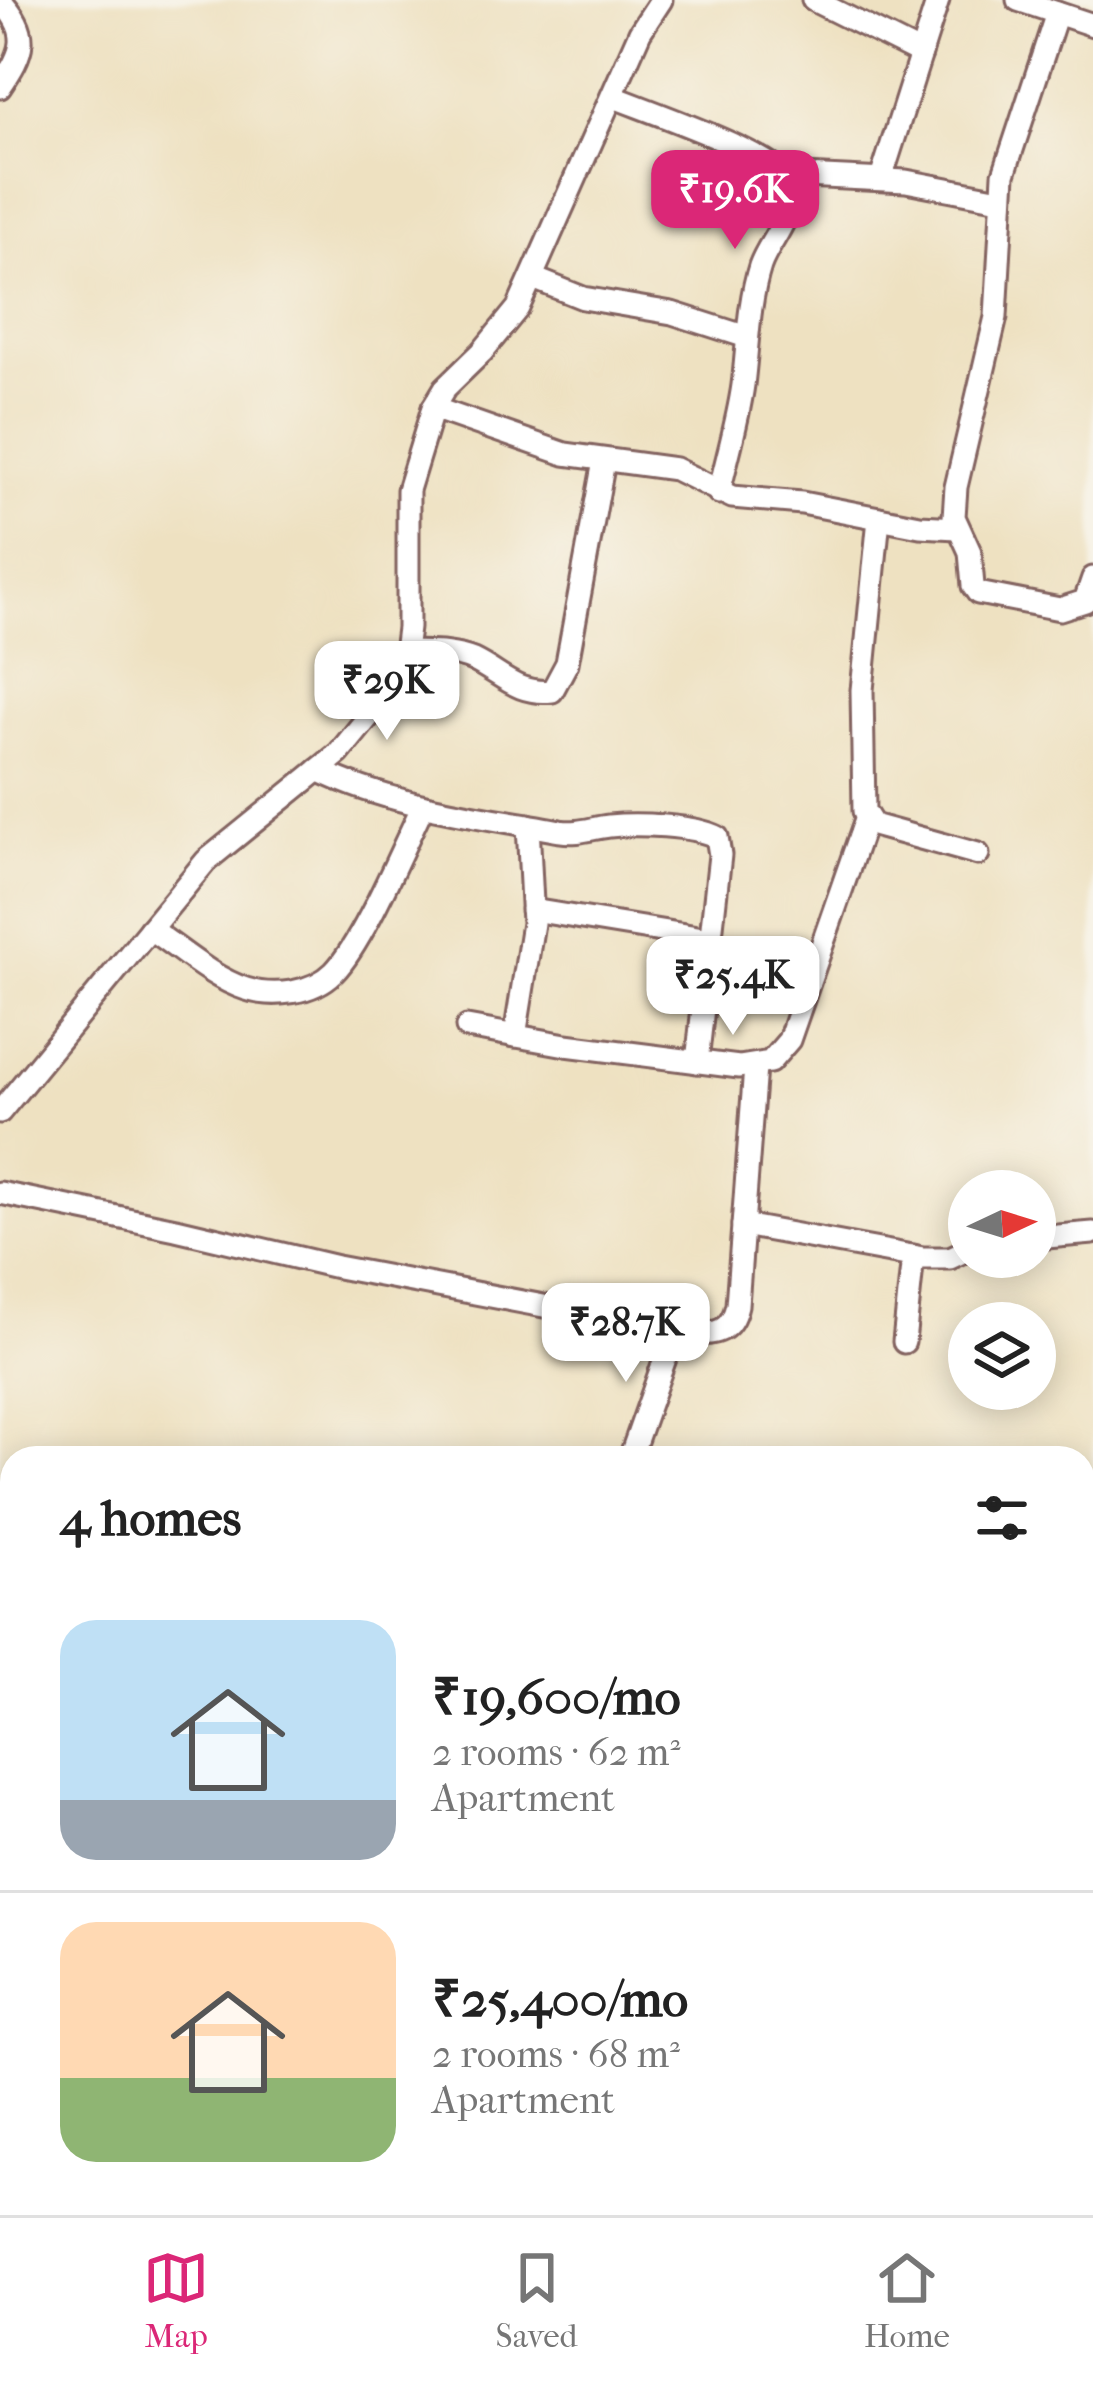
<!DOCTYPE html>
<html lang="en">
<head>
<meta charset="utf-8">
<style>
  :root { --surface:#fff; --page:#f6f6f6; --text:#222; --muted:#767676; --line:#e0e0e0; --accent:#db2777 }
  body { margin:0; font-family:"IM FELL French Canon",serif; background:var(--page); color:var(--text); height:100vh; display:flex; flex-direction:column; font-size:45px; white-space:nowrap }
  * { box-sizing:border-box; margin:0 }
  p { font-size:39px; color:var(--muted) }
  .icon { flex:none; width:66px; height:66px; fill:none; stroke:currentColor; stroke-width:2; stroke-linecap:round; stroke-linejoin:round }
  .map { position:relative; flex:1; overflow:hidden }
  .details { position:absolute; left:0px; top:1446px; width:1095px; height:771px; display:flex; flex-direction:column; background:var(--surface); border-radius:36px 36px 0 0; box-shadow:0 6px 30px #0003 }
  .details>* { flex:none }
  .needle { width:78px; rotate:86deg }
  .tools { position:absolute; left:948px; top:1170px; display:grid; gap:24px }
  .tools a { display:grid; place-items:center; width:108px; height:108px; border-radius:50%; background:var(--surface); box-shadow:0 6px 30px #0003; font-size:60px }
  .price { position:absolute; translate:-50% -102px; padding:0 27px; border-radius:24px; background:#fff; color:#222; font-size:39px; line-height:78px; filter:drop-shadow(0 3px 6px #0008) }
  .price::after { content:''; position:absolute; left:50%; top:72px; width:36px; height:27px; margin-left:-18px; background:inherit; clip-path:polygon(0 0,100% 0,50% 100%) }
  .price.active { background:var(--accent); color:#fff }
  ul { padding:0; list-style:none }
  li { display:flex; align-items:center; gap:36px; height:300px; padding:0 60px }
  li+li { border-top:3px solid var(--line) }
  li span { display:grid; place-items:center; flex:none; width:336px; height:240px; border-radius:36px; color:#555 }
  li>.icon { margin-inline-start:auto }
  span .icon { width:144px; height:144px; fill:#fffc; stroke-width:1 }
  li b { font-size:51px }
  h2 { display:flex; justify-content:space-between; align-items:center; height:144px; padding:0 60px; font-size:51px }
  .tab-bar { display:flex; justify-content:space-around; align-items:center; height:168px; border-top:3px solid var(--line); background:var(--surface); font-size:33px; color:var(--muted) }
  .tab-bar a { display:grid; justify-items:center; gap:6px }
  .tab-bar .active { color:var(--accent) }
  .map>svg:first-child { display:block }
  .lines { fill:none; stroke-linecap:round; stroke-linejoin:round }
  .minor-casing { stroke:#836360; stroke-width:27 }
  .minor { stroke:#fff; stroke-width:21 }
</style>
</head>
<body>
<div class="map">
<svg width="1093" height="2215" viewBox="0 0 1093 2215">
  <rect width="100%" height="100%" fill="#f7f3e8"/>
  <filter id="ink" filterUnits="userSpaceOnUse"><feTurbulence type="fractalNoise" baseFrequency=".00833" numOctaves="2"/><feDisplacementMap in="SourceGraphic" scale="24" xChannelSelector="R" yChannelSelector="G"/><feConvolveMatrix kernelMatrix="1 2 1 2 8 2 1 2 1" color-interpolation-filters="sRGB"/></filter>
  <filter id="wash" filterUnits="userSpaceOnUse"><feTurbulence type="fractalNoise" baseFrequency=".004" numOctaves="4" result="noise"/><feDisplacementMap in="SourceGraphic" scale="48" xChannelSelector="R" yChannelSelector="G"/><feGaussianBlur stdDeviation="2.7" result="paint"/><feColorMatrix in="noise" values="0 0 0 0 0 0 0 0 0 0 0 0 0 0 0 0 0 1.4 0 .05"/><feComposite in="paint" operator="in"/></filter>
  <g filter="url(#wash)">
    <rect width="100%" height="100%" fill="#eee1c1"/>
  </g>
  <g filter="url(#ink)">
    <g class="lines">
      <defs>
        <g id="minor">
          <path d="M 0,0 C 32,33 24,52 0,87"/>
          <polyline points="813,0 921,54"/>
          <polyline points="1018,0 1093,25"/>
          <polyline points="1057,13 1004,174 996,317 956,487 954,517 970,552 973,586 978,593 1060,609 1085,601 1093,578"/>
          <path d="M 614,97 C 649,111 761,150 782,174 C 808,203 770,237 760,266 C 748,304 748,345 743,385 C 738,421 727,457 719,493"/>
          <polyline points="783,175 906,181 1000,199"/>
          <polyline points="881,179 938,0"/>
          <polyline points="533,278 583,298 672,313 747,337"/>
          <polyline points="433,408 565,454 675,469 732,497 802,503 920,526 957,528"/>
          <polyline points="879,518 862,690 864,811 873,825 978,854"/>
          <path d="M 405,652 C 427,653 452,651 473,660 C 502,674 517,695 552,691 L 567,663 L 604,461"/>
          <path d="M 318,770 C 394,807 477,815 560,831 C 579,834 591,828 609,826 C 635,823 694,825 717,837 L 720,855 L 697,1062"/>
          <polyline points="532,910 710,939"/>
          <path d="M 150,929 C 180,949 212,978 246,989 C 274,998 313,993 334,972 C 364,941 402,848 423,806"/>
          <polyline points="467,1027 566,1045 739,1067 770,1062 789,1040 866,819"/>
          <polyline points="515,1036 533,923 528,825"/>
          <polyline points="0,1112 206,861 339,753 387,694 405,652 408,628 408,490 433,408 445,388 482,352 518,308 640,32 661,0"/>
          <path d="M 0,1193 L 176,1229 L 337,1267 L 692,1334 C 717,1334 731,1332 737,1305 L 755,1067"/>
          <polyline points="743,1225 923,1258 950,1258 969,1249"/>
          <polyline points="1035,1238 1093,1233"/>
          <polyline points="904,1342 913,1256"/>
          <polyline points="630,1458 675,1330"/>
          <polyline points="1083,1528 1093,1517"/>
          <polyline points="1083,1628 1093,1646"/>
          <polyline points="1083,1731 1093,1712"/>
          <polyline points="0,1848 12,1851"/>
          <polyline points="1083,2000 1093,1987"/>
          <polyline points="1083,2049 1093,2054"/>
          <polyline points="866,2207 906,2215"/>
          <polyline points="396,2215 399,2205"/>
        </g>
      </defs>
      <use href="#minor" class="minor-casing"/>
      <use href="#minor" class="minor"/>
    </g>
  </g>
</svg>
<div class="tools">
<a><svg class="needle" viewBox="-14 -14 28 28"><path d="M0-13l5 13h-10z" fill="#e53935"/><path d="M0 13l5-13h-10z" fill="#767676"/></svg></a>
<a><svg class="icon" aria-label="layers" viewBox="0 0 24 24"><path d="M12 4l9 5-9 5-9-5zM3 14l9 5 9-5"/></svg></a>
</div>
<b class="price active" style="left:735px;top:252px">₹19.6K</b>
<b class="price" style="left:387px;top:743px">₹29K</b>
<b class="price" style="left:733px;top:1038px">₹25.4K</b>
<b class="price" style="left:626px;top:1385px">₹28.7K</b>
<section class="details">
<h2>4 homes<svg class="icon" aria-label="filters" viewBox="0 0 24 24"><path d="M4 7h16M4 17h16"/><circle cx="9" cy="7" r="2"/><circle cx="15" cy="17" r="2"/></svg></h2>
<ul>
<li><span style="background:linear-gradient(#bfe0f5 75%,#9aa5b1 0)"><svg class="icon" aria-label="home" viewBox="0 0 24 24"><path d="M3 11l9-7 9 7M6 9v11h12V9"/></svg></span><div><b>₹19,600/mo</b><p>2 rooms · 62 m²</p><p>Apartment</p></div></li>
<li><span style="background:linear-gradient(#ffd9b3 65%,#8fb573 0)"><svg class="icon" aria-label="home" viewBox="0 0 24 24"><path d="M3 11l9-7 9 7M6 9v11h12V9"/></svg></span><div><b>₹25,400/mo</b><p>2 rooms · 68 m²</p><p>Apartment</p></div></li>
</ul>
</section>
</div>
<nav class="tab-bar">
<a class="active"><svg class="icon" aria-label="map" viewBox="0 0 24 24"><path d="M3 6l6-2 6 2 6-2v14l-6 2-6-2-6 2zM9 4v14M15 6v14"/></svg>Map</a>
<a><svg class="icon" aria-label="saved" viewBox="0 0 24 24"><path d="M7 4h10v16l-5-4-5 4z"/></svg>Saved</a>
<a><svg class="icon" aria-label="home" viewBox="0 0 24 24"><path d="M3 11l9-7 9 7M6 9v11h12V9"/></svg>Home</a>
</nav>
</body>
</html>
